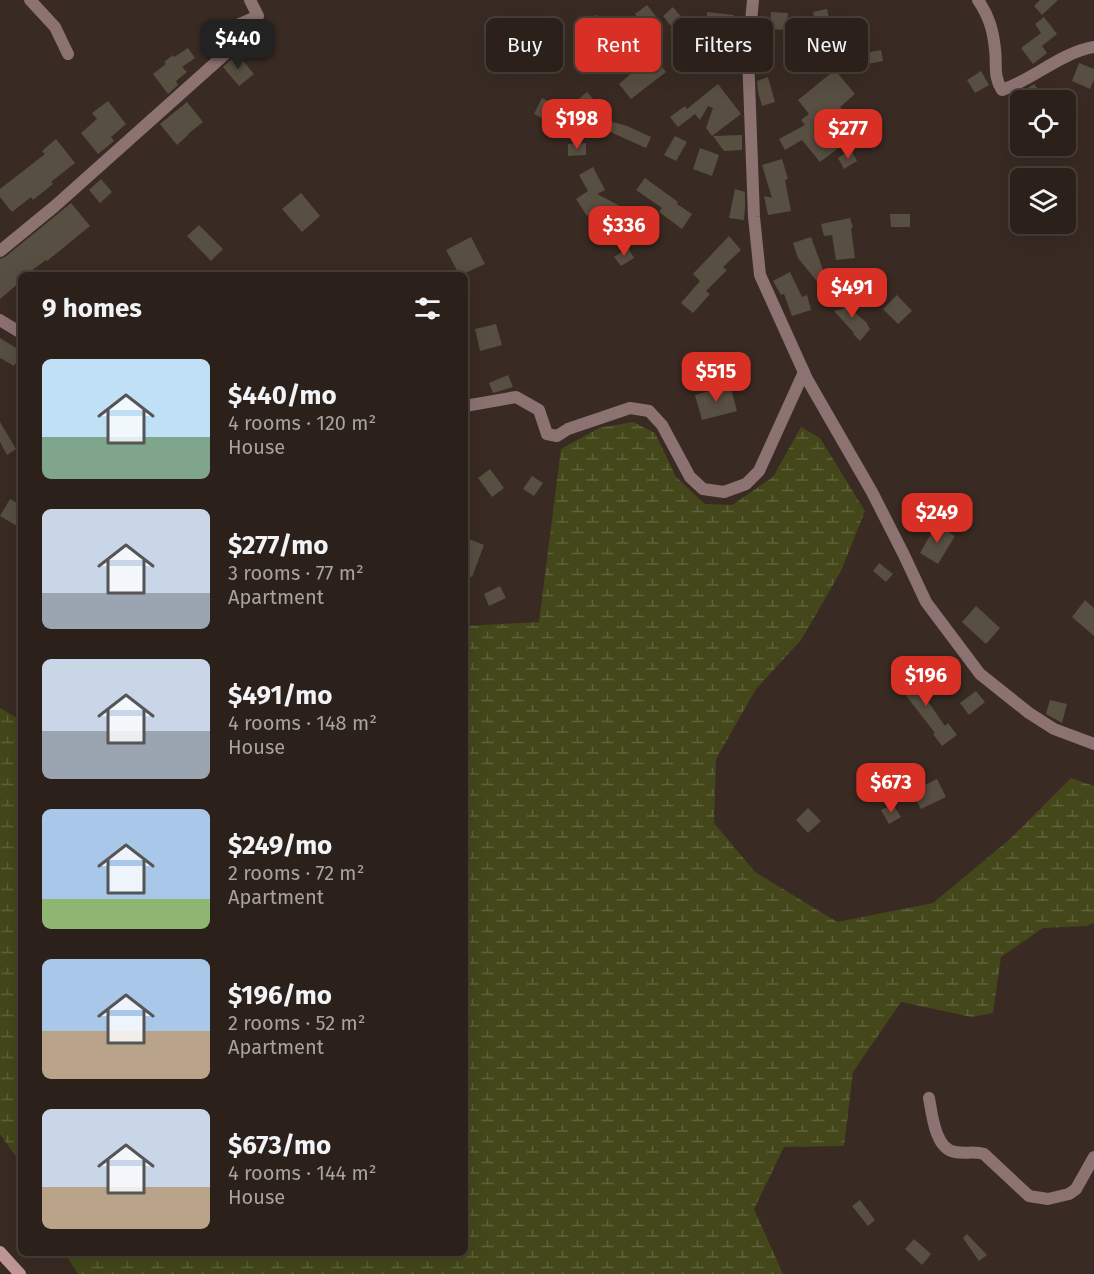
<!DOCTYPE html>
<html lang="en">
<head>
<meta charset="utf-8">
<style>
  :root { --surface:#2b201a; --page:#332823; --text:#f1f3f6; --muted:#a6a3a2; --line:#473e39; --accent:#d93025 }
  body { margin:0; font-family:"Fira Sans",sans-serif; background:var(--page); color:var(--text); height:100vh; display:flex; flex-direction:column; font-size:22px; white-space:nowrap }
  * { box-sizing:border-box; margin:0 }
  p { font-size:20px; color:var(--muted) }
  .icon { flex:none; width:33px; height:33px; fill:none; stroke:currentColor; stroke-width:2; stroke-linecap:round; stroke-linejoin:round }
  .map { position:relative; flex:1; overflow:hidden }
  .details { position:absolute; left:18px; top:272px; width:450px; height:984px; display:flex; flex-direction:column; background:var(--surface); border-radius:9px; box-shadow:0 6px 24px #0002,0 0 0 2px var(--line) }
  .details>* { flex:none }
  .guide { position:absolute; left:486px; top:18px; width:518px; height:54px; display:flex; gap:12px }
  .tools { position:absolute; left:1010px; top:90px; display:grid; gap:12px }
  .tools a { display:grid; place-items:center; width:66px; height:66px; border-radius:9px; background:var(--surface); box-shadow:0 6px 24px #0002,0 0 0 2px var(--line); font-size:30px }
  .price { position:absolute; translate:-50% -51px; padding:0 14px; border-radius:12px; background:var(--accent); color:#fff; font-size:20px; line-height:39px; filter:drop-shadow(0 2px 3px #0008) }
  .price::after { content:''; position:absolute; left:50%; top:36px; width:18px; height:14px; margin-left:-9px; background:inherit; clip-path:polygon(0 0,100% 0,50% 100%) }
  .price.current { background:#222; color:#fff }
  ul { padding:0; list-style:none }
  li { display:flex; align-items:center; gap:18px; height:150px; padding:0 24px }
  li span { display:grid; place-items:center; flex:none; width:168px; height:120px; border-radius:9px; color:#555 }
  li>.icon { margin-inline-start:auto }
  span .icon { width:72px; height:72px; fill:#fffc; stroke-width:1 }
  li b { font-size:26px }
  h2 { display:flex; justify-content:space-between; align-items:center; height:72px; padding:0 24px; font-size:26px }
  .chip { padding:0 21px; border-radius:9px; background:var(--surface); box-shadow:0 6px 24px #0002,0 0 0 2px var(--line); font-size:21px; line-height:54px }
  .chip.current { background:var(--accent); color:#fff }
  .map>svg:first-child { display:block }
  .wetland { fill:url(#wetland-marsh) }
  .building { fill:#574f41 }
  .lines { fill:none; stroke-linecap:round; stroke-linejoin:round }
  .street { stroke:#8c7271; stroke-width:12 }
  .secondary { stroke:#c19796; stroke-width:12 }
</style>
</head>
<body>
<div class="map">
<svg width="1094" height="1274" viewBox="0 0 1094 1274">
  <defs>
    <pattern id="wetland-marsh" width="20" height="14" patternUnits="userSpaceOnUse" patternTransform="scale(1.5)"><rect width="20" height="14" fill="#434719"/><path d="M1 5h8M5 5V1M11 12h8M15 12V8" fill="none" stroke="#5e623a"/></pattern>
  </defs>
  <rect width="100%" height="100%" fill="#392b23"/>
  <g class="wetland">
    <polygon points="633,422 655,433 676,477 705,504 732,505 773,477 801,427 820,438 865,511 841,571 801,640 756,689 716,759 714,823 755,872 837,922 933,903 1009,840 1071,778 1094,786 1094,923 1086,926 1043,928 1001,957 993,1013 972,1017 901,1002 853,1072 844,1146 784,1147 754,1209 783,1274 78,1274 68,1258 67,1253 465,1252 465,626 539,622 561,449 599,428"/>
    <polygon points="0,708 21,720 21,1164 0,1134"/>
  </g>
  <g class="building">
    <polygon points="1040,0 1058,0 1042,15 1034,6"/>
    <polygon points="647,5 658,19 646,29 635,14"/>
    <polygon points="673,7 686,23 675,31 663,16"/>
    <polygon points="827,9 831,26 817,29 813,12"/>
    <polygon points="707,12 734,15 730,36 731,36 730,49 710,47 712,30 706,29"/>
    <polygon points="771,12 788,13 786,30 770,29"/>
    <polygon points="597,15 604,32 585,39 578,23"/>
    <polygon points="1044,17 1057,34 1042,46 1047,53 1033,64 1021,48 1041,33 1035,24"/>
    <polygon points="610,31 623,36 616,55 603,50"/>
    <polygon points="758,39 775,40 774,64 756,61"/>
    <polygon points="188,48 195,58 182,67 187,72 176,81 178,85 168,94 153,74 166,64 164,62 173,55 174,57"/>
    <polygon points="881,50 883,61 867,64 865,53"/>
    <polygon points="651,53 666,72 631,99 619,84 641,65 639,63"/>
    <polygon points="237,54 254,74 239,86 223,67"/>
    <polygon points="1079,63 1094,69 1094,80 1090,89 1072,81"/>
    <polygon points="835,70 855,94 840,107 843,110 820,129 837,149 820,162 802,140 785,150 779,139 805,125 801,120 809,114 798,100"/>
    <polygon points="981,71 989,85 975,93 967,80"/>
    <polygon points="768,77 775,102 762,106 758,92 757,81"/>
    <polygon points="718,84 741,114 712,136 706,128 713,108 708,106 700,120 695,114 678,127 670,117 685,106 687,109"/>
    <polygon points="1034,84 1043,95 1036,100 1022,100 1017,95"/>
    <polygon points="587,92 595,101 583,111 575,102"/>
    <polygon points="542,98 557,106 549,122 534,114"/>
    <polygon points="108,101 126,124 111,137 114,141 98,154 81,133 97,119 92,113"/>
    <polygon points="187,102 203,122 188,134 188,135 177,145 160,124"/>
    <polygon points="609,121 627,126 651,137 646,148 606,130"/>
    <polygon points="742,135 742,150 724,151 713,136"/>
    <polygon points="675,136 687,142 676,161 664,155"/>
    <polygon points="56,139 75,163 51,182 53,184 33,200 31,197 12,212 0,197 0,189 45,154 42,151"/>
    <polygon points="586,143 586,155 568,156 568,144"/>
    <polygon points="700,148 719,155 712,176 693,169"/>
    <polygon points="851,150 857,161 844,169 838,158"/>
    <polygon points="782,159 788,179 785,180 791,211 768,215 764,196 772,198 762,165"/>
    <polygon points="593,167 605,190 597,194 641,217 632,235 591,213 587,216 576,199 588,191 579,175"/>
    <polygon points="645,178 678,202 677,204 692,214 682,229 659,212 662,208 636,190"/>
    <polygon points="101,179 112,192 100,203 89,190"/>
    <polygon points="735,189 745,192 745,208 744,220 729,218"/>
    <polygon points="301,193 320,216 302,232 282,209"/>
    <polygon points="71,203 90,226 47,261 46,260 27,274 21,274 21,281 0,299 0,259 5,257"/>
    <polygon points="890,214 910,214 910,227 891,227"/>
    <polygon points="850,218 853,228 851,228 855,258 836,260 832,235 824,236 821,224"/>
    <polygon points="199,225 223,249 211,261 187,236"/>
    <polygon points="729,236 741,250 723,267 727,270 706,291 710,294 693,313 681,303 700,281 693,274"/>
    <polygon points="471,237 485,264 463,274 459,274 446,250"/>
    <polygon points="811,237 826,278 819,284 798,258 793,243"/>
    <polygon points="628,248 634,258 621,266 614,257"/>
    <polygon points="790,272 802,297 807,295 811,310 792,316 784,294 781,295 773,281"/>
    <polygon points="881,273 883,290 869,292 866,275"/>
    <polygon points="840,290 855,307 855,310 854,312 866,322 870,329 860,341 853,334 854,333 834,311 843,309"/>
    <polygon points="897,295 912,311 898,324 883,309"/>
    <polygon points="496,324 502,345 480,351 475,329"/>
    <polygon points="0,338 21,351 21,355 14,366 0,358"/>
    <polygon points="508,375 513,387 493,393 489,383"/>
    <polygon points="730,385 737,411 702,420 695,395"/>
    <polygon points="0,422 16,449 7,455 0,442"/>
    <polygon points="490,469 504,488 492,497 478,478"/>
    <polygon points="532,476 543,483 534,496 523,489"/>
    <polygon points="10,499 21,505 21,519 17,526 0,516"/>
    <polygon points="936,525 955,536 938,564 920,553"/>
    <polygon points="469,539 484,545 472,577 465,574 465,551"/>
    <polygon points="879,563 893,574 886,582 873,571"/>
    <polygon points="500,586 506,598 489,606 484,594"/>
    <polygon points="1085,600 1094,608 1094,636 1072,617"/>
    <polygon points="976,606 1000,628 986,644 962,622"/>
    <polygon points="916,670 927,685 920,690 945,726 948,723 957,735 942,746 933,734 935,733 897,684"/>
    <polygon points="976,691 985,702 969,715 960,703"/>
    <polygon points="1050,700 1067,704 1062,723 1046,714"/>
    <polygon points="915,766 925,785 937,779 946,797 921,809 912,791 915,789 905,771"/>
    <polygon points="893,804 901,817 889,824 881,810"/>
    <polygon points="808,808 821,821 808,833 796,820"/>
    <polygon points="860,1200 875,1220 868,1226 852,1206"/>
    <polygon points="967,1234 987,1255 979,1261 963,1238"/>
    <polygon points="914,1239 931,1254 922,1265 905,1249"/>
  </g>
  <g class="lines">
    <g class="street">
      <polyline points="30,0 55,27 68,54"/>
      <polyline points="753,0 748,55 754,217 760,275 807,379 872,492 904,555 926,602 980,674 1029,713 1054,729 1094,744"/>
      <path d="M 978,0 C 989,16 993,30 995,49 C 997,65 993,76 1002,90 C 1034,79 1060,53 1094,47"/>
      <polyline points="0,251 55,206 233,47 235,26 258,16 250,0"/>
      <polyline points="0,320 21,333"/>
      <polyline points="465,406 516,397 539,410 547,434 557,436 568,429 630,408 649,411 662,425 690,477 703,489 724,492 746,484 759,471 804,372"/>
      <path d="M 929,1098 C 932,1114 935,1149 955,1152 C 965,1154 974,1151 984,1154 L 1029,1196 L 1048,1199 L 1069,1194 L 1076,1189 L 1094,1157"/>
    </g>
    <polyline class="secondary" points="0,1252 20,1274"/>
  </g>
</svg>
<div class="tools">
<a><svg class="icon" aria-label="locate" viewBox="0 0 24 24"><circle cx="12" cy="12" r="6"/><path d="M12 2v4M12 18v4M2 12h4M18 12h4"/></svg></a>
<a><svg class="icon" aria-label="layers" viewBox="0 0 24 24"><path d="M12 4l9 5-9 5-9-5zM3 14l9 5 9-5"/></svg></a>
</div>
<b class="price current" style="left:238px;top:70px">$440</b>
<b class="price" style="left:577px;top:150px">$198</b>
<b class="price" style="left:848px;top:160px">$277</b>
<b class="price" style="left:624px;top:257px">$336</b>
<b class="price" style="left:852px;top:319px">$491</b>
<b class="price" style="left:716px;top:403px">$515</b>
<b class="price" style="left:937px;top:544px">$249</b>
<b class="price" style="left:926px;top:707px">$196</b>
<b class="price" style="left:891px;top:814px">$673</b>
<div class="guide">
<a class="chip">Buy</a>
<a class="chip current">Rent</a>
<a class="chip">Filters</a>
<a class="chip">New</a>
</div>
<section class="details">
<h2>9 homes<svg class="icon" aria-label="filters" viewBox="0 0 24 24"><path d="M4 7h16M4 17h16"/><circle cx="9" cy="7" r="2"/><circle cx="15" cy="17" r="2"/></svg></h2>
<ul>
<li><span style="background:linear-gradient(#bfe0f5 65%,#7fa58c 0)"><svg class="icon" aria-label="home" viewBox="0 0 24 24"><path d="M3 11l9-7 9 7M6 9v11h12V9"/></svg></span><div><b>$440/mo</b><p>4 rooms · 120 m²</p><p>House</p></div></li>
<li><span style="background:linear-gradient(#c9d6e8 70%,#9aa5b1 0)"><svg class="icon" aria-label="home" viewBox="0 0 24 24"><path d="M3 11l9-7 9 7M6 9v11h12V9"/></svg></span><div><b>$277/mo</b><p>3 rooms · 77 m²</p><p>Apartment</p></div></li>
<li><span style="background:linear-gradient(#c9d6e8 60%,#9aa5b1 0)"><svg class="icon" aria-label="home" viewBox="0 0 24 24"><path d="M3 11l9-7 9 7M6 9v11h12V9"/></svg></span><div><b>$491/mo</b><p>4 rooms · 148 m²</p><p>House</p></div></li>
<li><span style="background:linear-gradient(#a9c7e8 75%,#8fb573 0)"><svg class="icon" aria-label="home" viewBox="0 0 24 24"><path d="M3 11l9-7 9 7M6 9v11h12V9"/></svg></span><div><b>$249/mo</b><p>2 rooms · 72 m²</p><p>Apartment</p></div></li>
<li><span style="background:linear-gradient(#a9c7e8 60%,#b9a48a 0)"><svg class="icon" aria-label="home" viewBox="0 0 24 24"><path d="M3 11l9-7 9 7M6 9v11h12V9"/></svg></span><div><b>$196/mo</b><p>2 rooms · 52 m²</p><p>Apartment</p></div></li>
<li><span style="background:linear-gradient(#c9d6e8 65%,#b9a48a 0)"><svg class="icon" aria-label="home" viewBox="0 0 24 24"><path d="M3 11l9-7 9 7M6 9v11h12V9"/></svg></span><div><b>$673/mo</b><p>4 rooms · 144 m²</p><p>House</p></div></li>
</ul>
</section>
</div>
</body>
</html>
